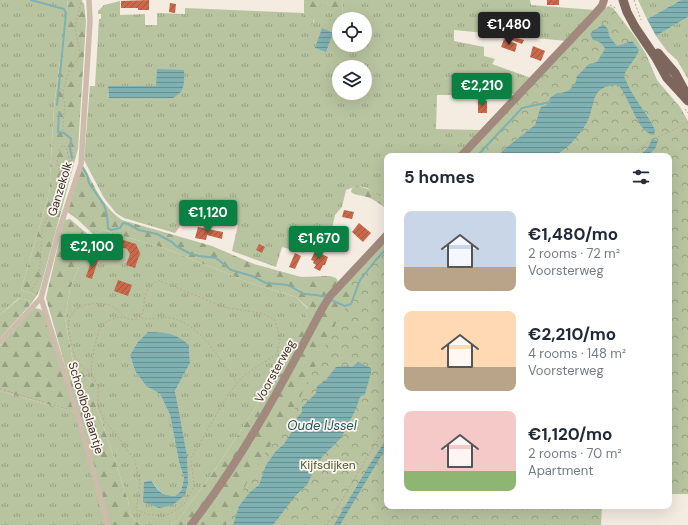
<!DOCTYPE html>
<html lang="en">
<head>
<meta charset="utf-8">
<style>
  :root { --surface:#fff; --page:#f2f2f3; --text:#1f2937; --muted:#747a83; --accent:#0b8043 }
  body { margin:0; font-family:"DM Sans",sans-serif; background:var(--page); color:var(--text); height:100vh; display:flex; flex-direction:column; font-size:15px; white-space:nowrap }
  * { box-sizing:border-box; margin:0 }
  p { font-size:13px; color:var(--muted) }
  .icon { flex:none; width:22px; height:22px; fill:none; stroke:currentColor; stroke-width:2; stroke-linecap:round; stroke-linejoin:round }
  .map { position:relative; flex:1; overflow:hidden }
  .details { position:absolute; left:384px; top:153px; width:288px; height:356px; display:flex; flex-direction:column; background:var(--surface); border-radius:8px; box-shadow:0 4px 16px #0002 }
  .details>* { flex:none }
  .buttons { position:absolute; left:332px; top:12px; display:grid; gap:8px }
  .buttons a { display:grid; place-items:center; width:40px; height:40px; border-radius:50%; background:var(--surface); box-shadow:0 4px 16px #0002; font-size:20px }
  .price { position:absolute; translate:-50% -34px; padding:0 9px; border-radius:4px; background:var(--accent); color:#fff; font-size:13px; line-height:26px; filter:drop-shadow(0 1px 2px #0008) }
  .price::after { content:''; position:absolute; left:50%; top:24px; width:12px; height:9px; margin-left:-6px; background:inherit; clip-path:polygon(0 0,100% 0,50% 100%) }
  .price.current { background:#222; color:#fff }
  ul { padding:0; list-style:none }
  li { display:flex; align-items:center; gap:12px; height:100px; padding:0 20px }
  li span { display:grid; place-items:center; flex:none; width:112px; height:80px; border-radius:8px; color:#555 }
  li>.icon { margin-inline-start:auto }
  span .icon { width:48px; height:48px; fill:#fffc; stroke-width:1 }
  li b { font-size:17px }
  h2 { display:flex; justify-content:space-between; align-items:center; height:48px; padding:0 20px; font-size:17px }
  .map>svg:first-child { display:block }
  .grass { fill:url(#grass-tufts); fill-rule:evenodd }
  .forest { fill:url(#forest-firs) }
  .park { fill:url(#park-crowns) }
  .water { fill:url(#water-rules) }
  .lines { fill:none; stroke-linecap:round; stroke-linejoin:round }
  .stream { stroke:#7fb0b2; stroke-width:2 }
  .building { fill:url(#building-hatch) }
  .path { stroke:#b9a596; stroke-width:1; stroke-dasharray:2 2; stroke-linecap:butt }
  .street { stroke:#cdbbac; stroke-width:5.5 }
  .secondary { stroke:#a18a7d; stroke-width:8 }
  .primary { stroke:#7d675c; stroke-width:9 }
  .labels { text-anchor:middle; dominant-baseline:central; stroke-width:3.5; stroke-linejoin:round; paint-order:stroke }
  .street-label { font-size:12px; fill:#3b302b; stroke:#fbf5ee }
  .park-label { font-size:12px; fill:#4a5a2e; stroke:#fbf5ee }
  .water-label { font-size:13px; font-style:italic; fill:#1f5a5e; stroke:#fbf5ee }
</style>
</head>
<body>
<div class="map">
<svg width="688" height="525" viewBox="0 0 688 525">
  <defs>
    <pattern id="grass-tufts" width="24" height="20" patternUnits="userSpaceOnUse"><rect width="24" height="20" fill="#b8c4a0"/><path d="M3 7l-1-3M5 7V3M7 7l1-3M15 17l-1-3M17 17v-4M19 17l1-3" fill="none" stroke="#97a083"/></pattern>
    <pattern id="forest-firs" width="22" height="20" patternUnits="userSpaceOnUse"><rect width="22" height="20" fill="#b8c4a0"/><path d="M5 1l3.5 6h-7zM16 11l3.5 6h-7z" fill="#97a083"/></pattern>
    <pattern id="park-crowns" width="20" height="18" patternUnits="userSpaceOnUse"><rect width="20" height="18" fill="#b8c4a0"/><path d="M2 6a3 3 0 1 1 6 0M12 15a3 3 0 1 1 6 0" fill="none" stroke="#97a083"/></pattern>
    <pattern id="water-rules" width="6" height="5" patternUnits="userSpaceOnUse"><rect width="6" height="5" fill="#7fb0b2"/><path d="M0 2.5h6" fill="none" stroke="#699091"/></pattern>
    <pattern id="building-hatch" width="6" height="6" patternUnits="userSpaceOnUse"><rect width="6" height="6" fill="#c8694b"/><path d="M-1 1l2-2M0 6l6-6M5 7l2-2" fill="none" stroke="#a4573f"/></pattern>
  </defs>
  <rect width="100%" height="100%" fill="#f4ebe1"/>
  <g class="grass">
    <polygon points="0,0 68,0 54,106 49,194 21,290 37,295 31,304 28,300 19,298 0,315"/>
    <path d="M 343,0 L 530,0 L 531,5 L 595,10 L 566,41 L 454,30 L 454,41 L 484,47 L 484,56 L 495,59 L 492,64 L 531,78 L 516,94 L 437,95 L 436,129 L 482,130 L 457,156 L 387,156 L 387,201 L 367,188 L 357,186 L 346,190 L 342,207 L 335,215 L 329,241 L 311,237 L 304,253 L 282,247 L 276,267 L 232,251 L 238,225 L 194,212 L 188,215 L 175,233 L 124,218 L 116,213 L 104,198 L 84,160 L 90,86 L 95,86 L 99,19 L 101,19 L 101,14 L 98,14 L 98,11 L 104,5 L 120,1 L 120,15 L 145,14 L 145,25 L 157,25 L 157,13 L 185,14 L 185,8 L 304,13 L 304,28 L 314,22 C 313,19 319,5 321,2 L 324,1 L 328,4 L 328,9 L 339,19 L 339,45 L 365,45 L 365,19 L 342,19 ZM 339,67 L 365,67 L 365,93 L 339,93 ZM 108,86 L 157,86 L 131,97 L 109,98 Z"/>
    <polygon points="638,0 681,0 647,19"/>
    <polygon points="688,17 688,79 677,60 667,51 656,36"/>
    <path d="M 103,230 L 164,248 L 253,284 L 296,297 L 308,309 L 258,404 L 214,471 L 178,520 L 170,525 L 143,525 L 137,522 L 130,514 L 128,500 L 105,431 L 94,401 L 94,384 L 73,362 L 65,318 L 70,289 L 91,237 ZM 137,343 L 189,345 L 190,363 L 175,391 L 188,484 L 173,505 L 144,482 L 151,480 C 159,491 161,495 175,496 L 181,491 L 184,478 L 179,462 L 170,415 L 160,394 L 146,386 L 135,371 L 130,355 Z"/>
    <polygon points="0,391 75,412 107,525 0,525"/>
  </g>
  <g class="forest">
    <polygon points="68,0 81,0 84,4 86,21 78,149 40,289 37,295 21,290 49,194 54,106"/>
    <path d="M 304,0 L 343,0 L 342,19 C 339,18 329,14 328,10 C 327,8 328,6 328,4 L 323,1 L 320,5 L 312,24 L 305,29 L 304,28 Z"/>
    <path d="M 82,165 L 84,167 C 95,187 103,207 122,220 L 212,246 L 254,264 L 301,277 L 330,276 L 336,278 L 339,283 L 284,373 L 239,451 L 189,525 L 170,525 L 178,520 L 214,471 L 258,404 L 308,308 L 296,297 L 253,284 L 164,248 L 103,230 L 94,235 L 77,219 L 67,212 Z"/>
    <path d="M 357,186 L 371,190 L 387,201 L 387,210 C 382,205 375,200 367,197 C 362,195 356,196 351,192 L 352,188 Z"/>
    <polygon points="70,219 91,237 70,289 65,318 73,362 94,384 94,401 105,431 128,500 130,514 137,522 143,525 110,525 46,298 63,224 64,220"/>
    <polygon points="387,239 233,525 194,525 332,298"/>
    <polygon points="20,298 28,300 31,304 0,338 0,315"/>
    <polygon points="34,308 40,309 44,312 75,412 0,391 0,346"/>
  </g>
  <g class="park">
    <polygon points="608,6 613,8 636,38 646,54 657,80 680,107 688,121 688,494 669,494 669,156 465,156 596,17"/>
    <polygon points="387,239 387,506 602,506 601,525 226,525 250,476 294,410 336,323 354,295 354,287 347,283"/>
  </g>
  <g class="water">
    <polygon points="681,0 688,0 688,17 656,36 647,19"/>
    <path d="M 603,24 L 608,29 L 609,36 L 617,46 L 632,41 L 639,50 C 636,60 627,66 624,76 C 631,96 646,111 655,130 L 654,135 C 638,134 629,96 618,85 C 590,86 596,102 588,120 C 582,133 565,153 552,156 C 548,157 542,156 537,156 C 525,156 512,156 500,156 L 502,151 L 535,125 C 538,119 538,113 541,107 L 547,105 L 550,98 L 557,93 C 566,94 575,88 577,78 L 576,77 L 589,64 L 597,62 L 605,49 C 603,44 599,41 593,40 L 590,34 Z"/>
    <polygon points="322,28 333,33 326,52 315,48"/>
    <path d="M 157,69 L 184,70 C 184,83 186,91 173,98 L 109,98 L 108,86 L 156,86 Z"/>
    <polygon points="653,139 658,141 655,149 647,156 639,156 648,148 651,141"/>
    <path d="M 148,332 C 167,333 174,332 189,345 L 190,363 L 175,391 L 187,456 L 188,484 L 185,495 L 173,505 L 159,508 L 143,502 L 144,482 L 151,480 C 158,491 161,495 175,496 L 181,491 L 184,478 L 179,462 L 170,415 L 160,394 L 146,386 L 135,371 L 130,355 L 137,343 Z"/>
    <polygon points="358,362 371,368 371,373 365,394 360,397 356,409 341,438 322,457 313,472 307,485 296,495 273,525 233,525 239,506 250,492 259,485 266,465 276,451 284,444 293,430 295,420 302,412 302,407 316,393 317,386 325,381 336,367 347,366 352,367"/>
    <polygon points="387,438 387,446 340,525 334,525 368,467"/>
  </g>
  <g class="lines">
    <g class="stream">
      <polyline points="31,0 64,9 66,13 57,105"/>
      <polyline points="59,112 58,132 64,133 71,139 70,149 72,158"/>
      <polyline points="477,156 522,108 550,102"/>
      <polyline points="83,168 87,175 89,183 104,205 107,215 108,228 111,230 120,228 123,223 128,224 139,230 157,234 172,242 176,246 189,253 199,256 216,258 231,270 252,276 266,283 288,285 304,294 316,295 326,297"/>
      <polyline points="331,300 345,306 351,304 360,280 375,261 387,248"/>
    </g>
  </g>
  <g class="building">
    <polygon points="149,0 149,10 138,10 138,8 121,8 121,1"/>
    <rect x="547" y="0" width="12" height="5"/>
    <polygon points="170,3 176,4 175,13 169,12"/>
    <polygon points="510,36 524,40 522,44 509,39"/>
    <polygon points="504,39 517,44 515,52 501,47"/>
    <polygon points="533,46 545,51 541,61 530,57"/>
    <rect x="484" y="93" width="10" height="6"/>
    <rect x="478" y="101" width="9" height="12"/>
    <polygon points="344,210 354,212 352,219 342,217"/>
    <polygon points="359,223 371,233 363,242 352,232"/>
    <polygon points="198,227 223,232 222,239 207,235 206,240 195,238"/>
    <polygon points="104,234 136,244 140,253 135,268 126,265 130,254 127,249 102,241"/>
    <polygon points="259,244 265,247 262,253 256,250"/>
    <polygon points="315,251 328,257 325,265 323,265 320,271 314,268 316,265 313,263 314,261 311,260"/>
    <polygon points="295,253 301,256 295,269 289,267"/>
    <polygon points="92,258 98,260 92,279 86,277"/>
    <polygon points="118,280 132,285 128,296 114,291"/>
  </g>
  <g class="lines">
    <g class="path">
      <polyline points="634,0 641,20"/>
      <polyline points="610,5 617,9"/>
      <polyline points="685,109 688,113"/>
      <polyline points="632,156 649,141 681,126 688,122"/>
      <polyline points="60,174 70,163"/>
      <polyline points="55,192 64,194"/>
      <polyline points="36,294 31,290 38,280 40,265 42,230 50,210 60,174 57,161 60,154 59,150 63,145 66,147 70,162 74,158 71,148 72,138 63,131 63,122 65,104 63,97 64,88 69,71 78,59 80,51 75,28 78,13 82,0"/>
      <path d="M 141,317 C 149,322 161,316 171,318 C 200,324 218,357 234,379 L 237,381"/>
      <path d="M 92,374 C 81,366 76,363 73,349 C 71,341 67,329 69,321 C 72,304 95,301 109,305 C 120,308 125,325 138,318 C 147,314 142,300 146,293 C 149,287 153,283 158,280 L 224,307 L 234,309 L 262,313 L 275,320 L 280,338 L 277,354 L 243,376 L 229,393 L 191,458 L 194,486 L 185,503 L 175,511 L 166,515 L 150,515 L 136,510 L 140,483 L 135,461 L 117,435 L 105,422 L 98,407 L 98,386 L 92,374 L 91,368 L 94,349 L 99,330 L 104,323 L 113,319 L 119,317 L 125,318"/>
      <polyline points="0,389 70,410"/>
      <polyline points="327,525 387,424"/>
    </g>
    <g class="street">
      <polyline points="41,298 77,413 108,525"/>
      <polyline points="0,342 41,298 59,230 81,164 90,21 89,0"/>
    </g>
    <g class="secondary">
      <polyline points="461,156 594,15 602,6 604,0"/>
      <path d="M 191,525 C 243,458 282,384 322,309 L 330,296 L 387,235"/>
    </g>
    <g class="primary">
      <polyline points="623,0 627,12 635,27 656,58 667,78 688,101"/>
      <polyline points="658,53 675,73 687,95"/>
    </g>
  </g>
  <g class="labels">
    <g class="street-label">
      <text transform="translate(60 189) rotate(-73)">Ganzekolk</text>
      <text transform="translate(275 371) rotate(-61)">Voorsterweg</text>
      <text transform="translate(86 408) rotate(73)">Schoolboslaantje</text>
    </g>
    <g class="park-label">
      <text x="328" y="465">Kijfsdijken</text>
    </g>
    <g class="water-label">
      <text x="322" y="425">Oude IJssel</text>
    </g>
  </g>
</svg>
<div class="buttons">
<a><svg class="icon" aria-label="locate" viewBox="0 0 24 24"><circle cx="12" cy="12" r="6"/><path d="M12 2v4M12 18v4M2 12h4M18 12h4"/></svg></a>
<a><svg class="icon" aria-label="layers" viewBox="0 0 24 24"><path d="M12 4l9 5-9 5-9-5zM3 14l9 5 9-5"/></svg></a>
</div>
<b class="price current" style="left:509px;top:46px">€1,480</b>
<b class="price" style="left:482px;top:107px">€2,210</b>
<b class="price" style="left:208px;top:234px">€1,120</b>
<b class="price" style="left:319px;top:260px">€1,670</b>
<b class="price" style="left:92px;top:268px">€2,100</b>
<section class="details">
<h2>5 homes<svg class="icon" aria-label="filters" viewBox="0 0 24 24"><path d="M4 7h16M4 17h16"/><circle cx="9" cy="7" r="2"/><circle cx="15" cy="17" r="2"/></svg></h2>
<ul>
<li><span style="background:linear-gradient(#c9d6e8 70%,#b9a48a 0)"><svg class="icon" aria-label="home" viewBox="0 0 24 24"><path d="M3 11l9-7 9 7M6 9v11h12V9"/></svg></span><div><b>€1,480/mo</b><p>2 rooms · 72 m²</p><p>Voorsterweg</p></div></li>
<li><span style="background:linear-gradient(#ffd9b3 70%,#b9a48a 0)"><svg class="icon" aria-label="home" viewBox="0 0 24 24"><path d="M3 11l9-7 9 7M6 9v11h12V9"/></svg></span><div><b>€2,210/mo</b><p>4 rooms · 148 m²</p><p>Voorsterweg</p></div></li>
<li><span style="background:linear-gradient(#f6c9c9 75%,#8fb573 0)"><svg class="icon" aria-label="home" viewBox="0 0 24 24"><path d="M3 11l9-7 9 7M6 9v11h12V9"/></svg></span><div><b>€1,120/mo</b><p>2 rooms · 70 m²</p><p>Apartment</p></div></li>
</ul>
</section>
</div>
</body>
</html>
